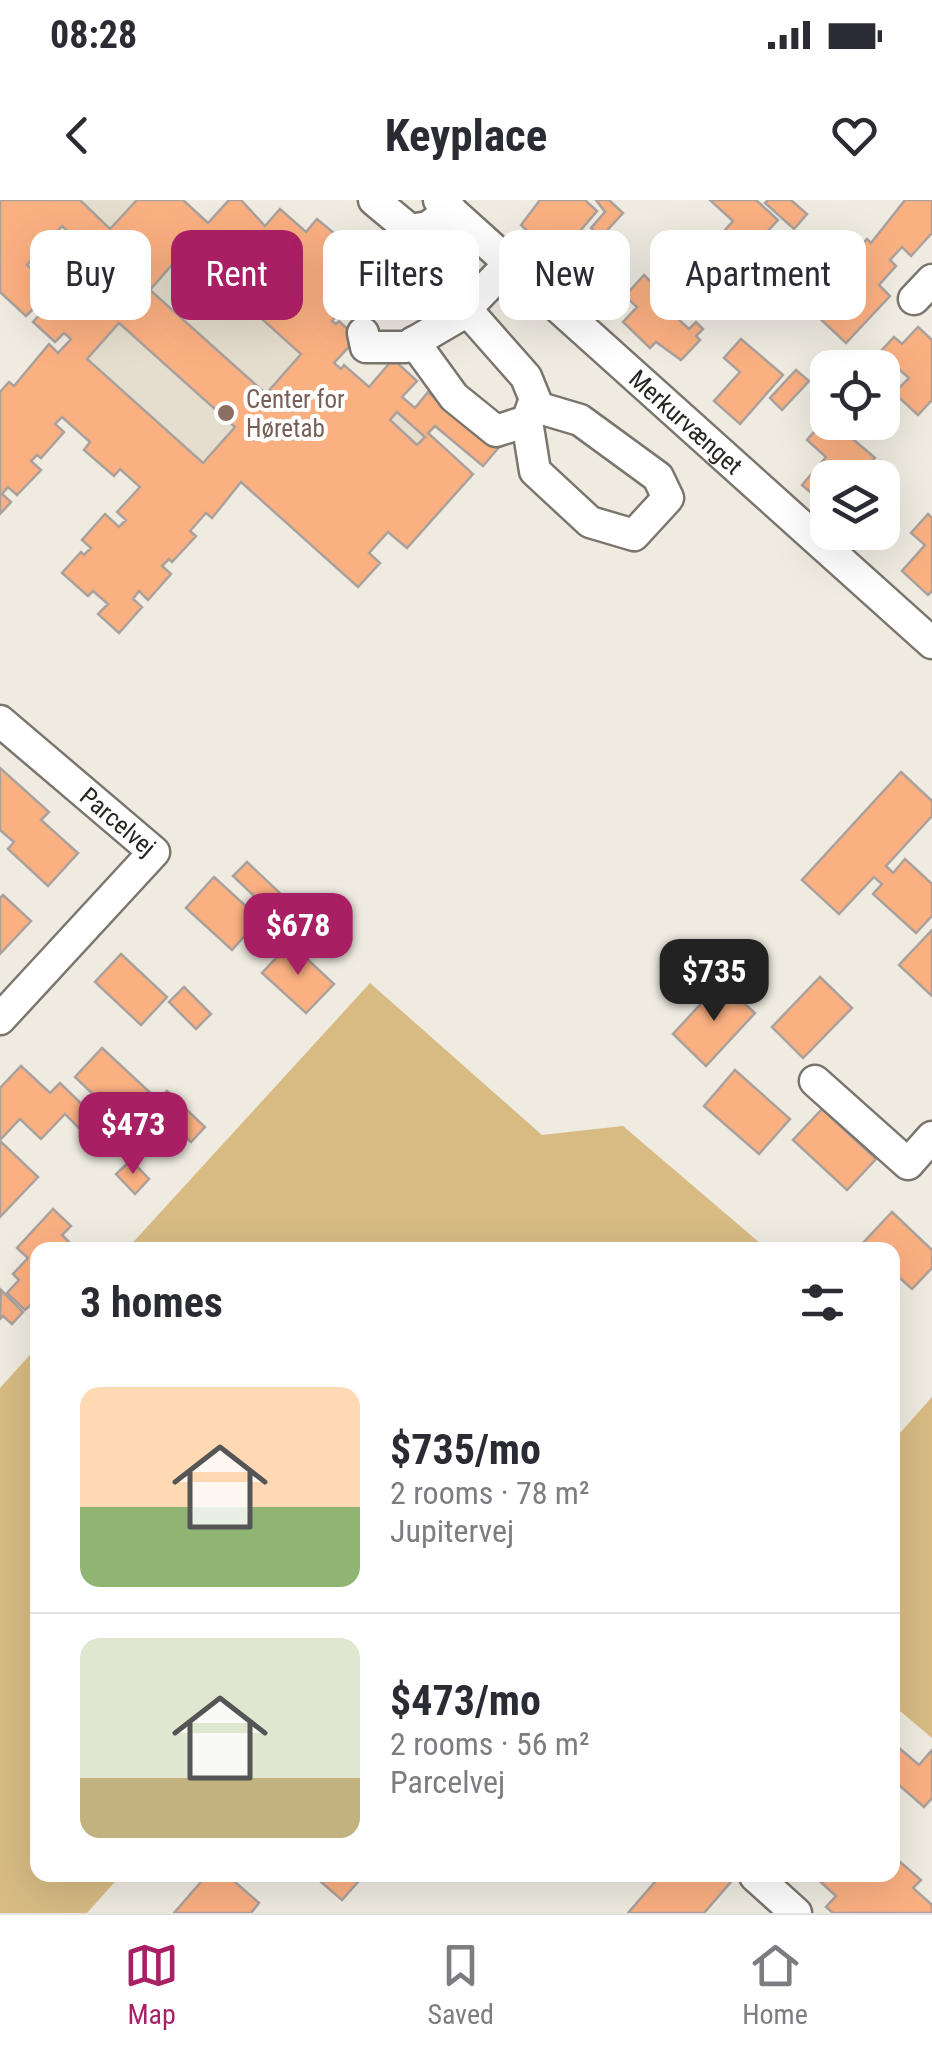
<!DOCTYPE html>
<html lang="en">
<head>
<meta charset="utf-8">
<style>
  :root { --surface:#fff; --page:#f2f2f3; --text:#2b2b33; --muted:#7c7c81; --line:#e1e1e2; --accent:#a91f63 }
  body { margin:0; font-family:"Roboto Condensed",sans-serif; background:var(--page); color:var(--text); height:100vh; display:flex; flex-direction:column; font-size:38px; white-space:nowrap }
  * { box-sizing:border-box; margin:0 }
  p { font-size:32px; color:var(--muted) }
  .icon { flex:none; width:55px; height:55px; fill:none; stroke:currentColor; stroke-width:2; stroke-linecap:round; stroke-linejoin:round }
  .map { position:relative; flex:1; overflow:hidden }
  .drawer { position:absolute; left:30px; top:1042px; width:870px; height:640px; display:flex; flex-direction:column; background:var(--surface); border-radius:20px; box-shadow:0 10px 40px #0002 }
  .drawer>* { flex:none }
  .hud { position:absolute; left:30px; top:30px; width:872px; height:90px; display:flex; gap:20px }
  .fabs { position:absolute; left:810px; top:150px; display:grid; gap:20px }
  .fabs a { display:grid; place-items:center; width:90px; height:90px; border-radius:20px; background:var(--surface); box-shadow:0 10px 40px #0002; font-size:50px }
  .price { position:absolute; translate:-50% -85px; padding:0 22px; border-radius:20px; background:var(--accent); color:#fff; font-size:32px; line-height:65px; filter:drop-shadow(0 2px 5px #0008) }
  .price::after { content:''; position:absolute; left:50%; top:60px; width:30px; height:22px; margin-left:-15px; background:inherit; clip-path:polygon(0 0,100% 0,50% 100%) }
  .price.selected { background:#222; color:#fff }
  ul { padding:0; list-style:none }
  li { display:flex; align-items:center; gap:30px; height:250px; padding:0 50px }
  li+li { border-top:2px solid var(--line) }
  li span { display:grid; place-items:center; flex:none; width:280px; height:200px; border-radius:20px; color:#555 }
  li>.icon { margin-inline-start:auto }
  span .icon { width:120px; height:120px; fill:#fffc; stroke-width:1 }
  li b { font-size:42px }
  h2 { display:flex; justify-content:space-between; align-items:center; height:120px; padding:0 50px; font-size:42px }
  .pill { padding:0 35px; border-radius:20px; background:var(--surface); box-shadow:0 10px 40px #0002; font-size:35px; line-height:90px }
  .pill.selected { background:var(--accent); color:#fff }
  .status { display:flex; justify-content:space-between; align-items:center; height:70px; padding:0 50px; background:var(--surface); direction:ltr }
  .status svg { height:28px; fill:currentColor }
  header { display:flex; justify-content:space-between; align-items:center; height:130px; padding:0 50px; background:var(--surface); font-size:45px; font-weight:700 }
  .tab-bar { display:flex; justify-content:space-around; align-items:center; height:140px; border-top:2px solid var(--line); background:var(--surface); font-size:28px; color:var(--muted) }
  .tab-bar a { display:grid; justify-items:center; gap:5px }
  .tab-bar .selected { color:var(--accent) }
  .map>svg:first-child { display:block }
  .built { fill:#e5ddcd }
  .green { fill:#d7bb83 }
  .building { fill:#fbb082; stroke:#aba19c; stroke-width:2.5; fill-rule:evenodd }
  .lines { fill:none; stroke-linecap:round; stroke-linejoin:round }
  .minor-casing { stroke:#7a766e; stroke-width:35 }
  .minor { stroke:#fff; stroke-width:30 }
  .education-dot { fill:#8d6e63; stroke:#fff; stroke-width:4 }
  .labels { text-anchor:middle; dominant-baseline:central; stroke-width:8; stroke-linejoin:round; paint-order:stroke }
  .education-label { font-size:25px; fill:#785e54; stroke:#fff; text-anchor:start }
  .street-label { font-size:25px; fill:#282623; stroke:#fff }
</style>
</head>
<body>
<div class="status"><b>08:28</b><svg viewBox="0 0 49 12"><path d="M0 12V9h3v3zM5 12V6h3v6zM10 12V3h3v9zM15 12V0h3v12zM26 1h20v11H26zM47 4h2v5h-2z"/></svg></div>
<header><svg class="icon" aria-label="back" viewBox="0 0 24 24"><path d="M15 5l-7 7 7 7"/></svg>Keyplace<svg class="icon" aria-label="heart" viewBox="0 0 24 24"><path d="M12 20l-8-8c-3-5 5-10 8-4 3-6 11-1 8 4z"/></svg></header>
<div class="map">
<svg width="932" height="1713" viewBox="0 0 932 1713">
  <rect width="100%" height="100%" fill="#efebe1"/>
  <polygon class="built" points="0,0 183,0 208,23 229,0 241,0 265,25 280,9 305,31 317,19 372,65 360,80 365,85 333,121 335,124 339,121 357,138 335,163 340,169 344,165 369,187 393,159 417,181 403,197 414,207 428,192 468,226 472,222 500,246 483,266 434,226 428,234 473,274 407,348 388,332 369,353 380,363 358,387 241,283 212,318 206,314 191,331 196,336 173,362 168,359 163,365 171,374 148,400 139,392 133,398 142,407 119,433 98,414 107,403 94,391 88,396 62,373 81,352 84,355 90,348 82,340 105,314 119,327 125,320 117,312 139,287 121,269 114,276 84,250 90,242 62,217 55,224 64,232 41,258 37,255 31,261 41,270 17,295 8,288 2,294 11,302 0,314 0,192 9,182 15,186 49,144 58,152 71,139 64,133 55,142 33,122 41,112 35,107 26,116 0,92"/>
  <g class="green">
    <polygon points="370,783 542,935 623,926 768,1050 126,1050"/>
    <polygon points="37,1147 38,1675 121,1675 87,1713 0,1713 0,1188"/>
    <polygon points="932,1197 932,1538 893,1505 892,1242"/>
  </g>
  <g class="building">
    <path d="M 0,0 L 80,0 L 110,29 L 137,0 L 183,0 L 208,23 L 229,0 L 241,0 L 265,26 L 280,9 L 306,32 L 317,19 L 372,65 L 359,80 L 365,85 L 332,121 L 336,124 L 339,121 L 357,138 L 334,163 L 341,169 L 344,165 L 369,187 L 393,159 L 417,181 L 402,197 L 415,208 L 428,192 L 468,227 L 472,222 L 500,246 L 483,266 L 435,226 L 428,233 L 473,274 L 407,348 L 388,332 L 369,353 L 380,363 L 358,387 L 241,282 L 212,318 L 206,313 L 190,331 L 196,336 L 172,362 L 169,359 L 162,366 L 171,374 L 148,400 L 139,391 L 133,399 L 142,407 L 119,433 L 98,414 L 108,404 L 93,391 L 88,396 L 62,373 L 81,352 L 84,355 L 91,348 L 82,340 L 105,314 L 119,327 L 126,320 L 117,312 L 140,287 L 120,269 L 114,276 L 84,250 L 90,242 L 62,217 L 55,224 L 64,232 L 41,258 L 37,255 L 31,261 L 41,270 L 17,295 L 8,287 L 2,294 L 11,302 L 0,314 L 0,192 L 9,182 L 14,186 L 49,144 L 58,153 L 71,139 L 64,133 L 55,142 L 33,122 L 42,112 L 35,107 L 26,116 L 0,92 ZM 62,26 L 90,51 L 55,90 L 27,65 ZM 185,50 L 301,154 L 266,194 L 150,90 ZM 119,123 L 235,227 L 203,263 L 87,159 ZM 397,212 L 425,237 L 417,245 L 390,220 Z"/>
    <polygon points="540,0 585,0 597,11 557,58 521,25"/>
    <polygon points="596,0 609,0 623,13 601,37 591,28 605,12"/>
    <polygon points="710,0 756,0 778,20 738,63 715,41 733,21"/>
    <polygon points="768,0 791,0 807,14 794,29 765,3"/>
    <polygon points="932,0 932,33 911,56 902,47 890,60 896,66 879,85 890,96 846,143 815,114 855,70 839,55 845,48 852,55 867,39 871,43 905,0"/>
    <polygon points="644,75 654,85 664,75 691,101 676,117 689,129 696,122 703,129 696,136 700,140 681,160 656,142 650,148 623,122 637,107 625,96"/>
    <polygon points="918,127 932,140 932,200 918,215 894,193 909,178 894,165 882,178 882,168 867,166 894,137 902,144"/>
    <polygon points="741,139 783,175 740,224 714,201 740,172 724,158"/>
    <polygon points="796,170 809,181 782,210 770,198"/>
    <polygon points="827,217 828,222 833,222 875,258 858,278 828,278 828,307 802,285 826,257 807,240"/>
    <polygon points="880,261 891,272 882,281 882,278 864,278"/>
    <polygon points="928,314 932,318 932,391 928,395 902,371 925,345 911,333"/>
    <polygon points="0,568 49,612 41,620 78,653 48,686 8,649 14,642 0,630"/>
    <polygon points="901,572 932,601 932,616 886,666 893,673 905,659 932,684 932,716 916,733 873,694 882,684 874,677 839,714 802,680"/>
    <polygon points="247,662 301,713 287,727 233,676"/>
    <polygon points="214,677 260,719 232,750 186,708"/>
    <polygon points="3,695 31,721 0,754 0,698"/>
    <polygon points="932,730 932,796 899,765"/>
    <polygon points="290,743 334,784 306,813 262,773"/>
    <polygon points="121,754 167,797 141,825 95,782"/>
    <polygon points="820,777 852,808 803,858 772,827"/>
    <polygon points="721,782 755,813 706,866 673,834"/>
    <polygon points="184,787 211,814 196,829 169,802"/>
    <polygon points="102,848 158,900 167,891 205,927 191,942 155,907 132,931 112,913 105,921 89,906 97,898 75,877"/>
    <polygon points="21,866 50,893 60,883 93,915 80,929 65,914 41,939 20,919 0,940 0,888"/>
    <polygon points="735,870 790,919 759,954 704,906"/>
    <polygon points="822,909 876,959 847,990 793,940"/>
    <polygon points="0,941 38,977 0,1017"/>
    <polygon points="131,960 149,979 135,994 116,974"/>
    <polygon points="53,1009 71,1026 62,1035 77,1050 38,1050 38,1098 25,1110 7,1093 19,1080 13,1074 28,1058 17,1048"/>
    <polygon points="892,1012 932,1050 932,1068 912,1089 892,1071 892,1050 871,1050 863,1043"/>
    <polygon points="1,1090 23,1112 12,1124 3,1116 0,1119"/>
    <polygon points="892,1542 919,1565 932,1550 932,1598 924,1607 892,1579"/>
    <polygon points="892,1655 921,1680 913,1688 932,1705 932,1713 833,1713 826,1707 836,1696 813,1675 892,1675"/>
    <polygon points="207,1675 227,1675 259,1703 251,1713 174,1713"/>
    <polygon points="313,1675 364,1675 342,1700"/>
    <polygon points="661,1675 737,1675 704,1713 628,1713"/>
  </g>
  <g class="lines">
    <defs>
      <g id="minor">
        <polyline points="374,0 410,30 428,27 451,10"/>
        <path id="s1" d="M 439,0 L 932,443"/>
        <polyline points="914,99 932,80"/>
        <polyline points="363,133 366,147 406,147 459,116 510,63"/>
        <polyline points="414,142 454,197 496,231 527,221 535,199 526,177 466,109"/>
        <polyline points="527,221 535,271 590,322 634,335 668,298 658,277 580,220 533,206"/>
        <path id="s2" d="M 0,521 L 154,652 L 0,819"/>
        <polyline points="815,881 908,964 932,937"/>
        <polyline points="755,1676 796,1713"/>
      </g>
    </defs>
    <use href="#minor" class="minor-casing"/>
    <use href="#minor" class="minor"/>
  </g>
  <circle class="education-dot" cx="226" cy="213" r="10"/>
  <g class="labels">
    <g class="education-label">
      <text x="246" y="199">Center for<tspan x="246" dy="29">Høretab</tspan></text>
    </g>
    <g class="street-label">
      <text stroke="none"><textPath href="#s1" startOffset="332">Merkurvænget</textPath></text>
      <text stroke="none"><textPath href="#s2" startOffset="155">Parcelvej</textPath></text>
    </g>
  </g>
</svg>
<div class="fabs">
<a><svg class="icon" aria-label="locate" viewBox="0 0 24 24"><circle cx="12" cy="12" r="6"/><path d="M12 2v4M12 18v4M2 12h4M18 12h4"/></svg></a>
<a><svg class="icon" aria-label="layers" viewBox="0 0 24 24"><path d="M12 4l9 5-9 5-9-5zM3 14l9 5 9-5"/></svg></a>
</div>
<b class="price" style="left:298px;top:778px">$678</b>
<b class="price selected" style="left:714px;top:824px">$735</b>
<b class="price" style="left:133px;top:977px">$473</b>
<div class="hud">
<a class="pill">Buy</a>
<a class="pill selected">Rent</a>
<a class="pill">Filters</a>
<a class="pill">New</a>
<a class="pill">Apartment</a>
</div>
<section class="drawer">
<h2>3 homes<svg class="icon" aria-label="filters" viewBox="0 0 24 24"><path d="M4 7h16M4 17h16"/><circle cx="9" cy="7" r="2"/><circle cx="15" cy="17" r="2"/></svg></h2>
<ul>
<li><span style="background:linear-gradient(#ffd9b3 60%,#8fb573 0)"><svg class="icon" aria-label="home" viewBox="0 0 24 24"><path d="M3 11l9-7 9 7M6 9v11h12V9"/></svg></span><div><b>$735/mo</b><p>2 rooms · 78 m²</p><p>Jupitervej</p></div></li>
<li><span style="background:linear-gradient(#dfe7d0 70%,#c2b280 0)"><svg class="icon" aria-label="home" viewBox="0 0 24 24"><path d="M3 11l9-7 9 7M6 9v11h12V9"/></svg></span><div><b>$473/mo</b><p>2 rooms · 56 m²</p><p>Parcelvej</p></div></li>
</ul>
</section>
</div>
<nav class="tab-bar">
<a class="selected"><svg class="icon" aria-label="map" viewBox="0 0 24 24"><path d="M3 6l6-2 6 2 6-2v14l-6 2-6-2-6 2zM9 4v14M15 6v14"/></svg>Map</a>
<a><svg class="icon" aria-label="saved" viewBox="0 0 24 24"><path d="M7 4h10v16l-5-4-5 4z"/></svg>Saved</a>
<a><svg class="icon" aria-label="home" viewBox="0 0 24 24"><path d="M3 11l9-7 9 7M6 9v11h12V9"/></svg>Home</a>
</nav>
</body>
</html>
